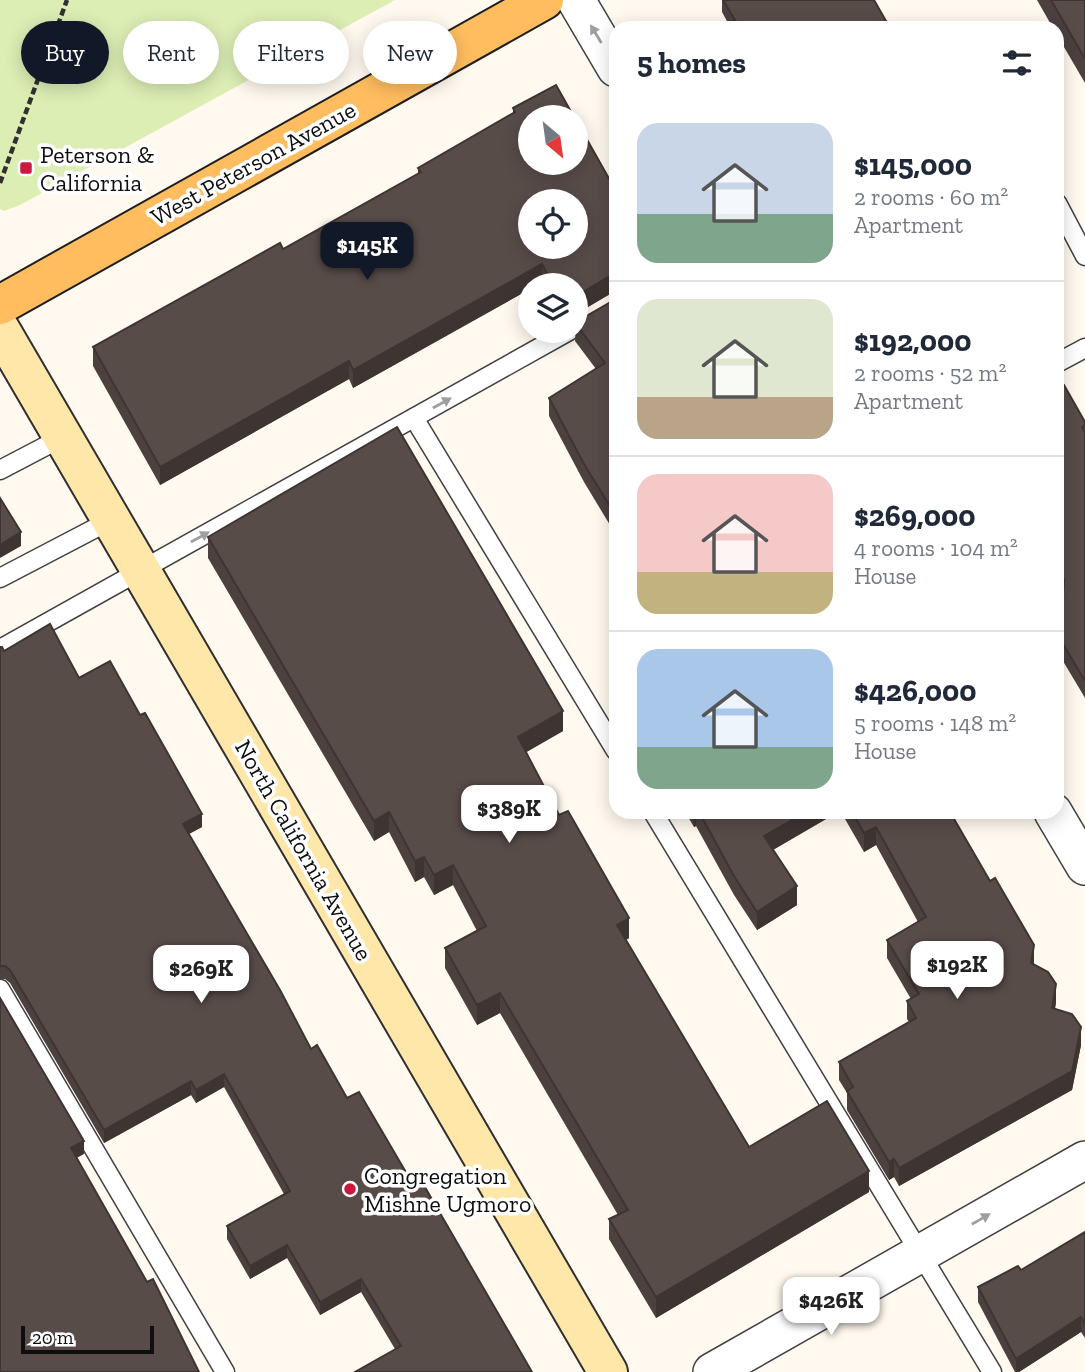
<!DOCTYPE html>
<html lang="en">
<head>
<meta charset="utf-8">
<style>
  :root { --surface:#fff; --page:#f2f2f3; --text:#1f2937; --muted:#747a83; --line:#e0e1e3; --accent:#111827 }
  body { margin:0; font-family:"Zilla Slab",serif; background:var(--page); color:var(--text); height:100vh; display:flex; flex-direction:column; font-size:26px; white-space:nowrap }
  * { box-sizing:border-box; margin:0 }
  p { font-size:23px; color:var(--muted) }
  .icon { flex:none; width:38px; height:38px; fill:none; stroke:currentColor; stroke-width:2; stroke-linecap:round; stroke-linejoin:round }
  .map { position:relative; flex:1; overflow:hidden }
  .panel { position:absolute; left:609px; top:21px; width:455px; height:798px; display:flex; flex-direction:column; background:var(--surface); border-radius:21px; box-shadow:0 4px 18px #0003 }
  .panel>* { flex:none }
  .hud { position:absolute; left:21px; top:21px; width:483px; height:63px; display:flex; gap:14px }
  .needle { width:46px; rotate:151deg }
  .tools { position:absolute; left:518px; top:105px; display:grid; gap:14px }
  .tools a { display:grid; place-items:center; width:70px; height:70px; border-radius:50%; background:var(--surface); box-shadow:0 4px 18px #0003; font-size:35px }
  .scale { position:absolute; left:21px; bottom:18px; width:133px; box-sizing:border-box; padding-left:7px; border:4px solid #0e0e0e; border-top:0; font-size:19px; line-height:24px; white-space:nowrap; color:#0e0e0e; -webkit-text-stroke:5px #fff; paint-order:stroke }
  .price { position:absolute; translate:-50% -60px; padding:0 16px; border-radius:14px; background:#fff; color:#222; font-size:23px; line-height:46px; filter:drop-shadow(0 2px 4px #0008) }
  .price::after { content:''; position:absolute; left:50%; top:42px; width:21px; height:16px; margin-left:-10px; background:inherit; clip-path:polygon(0 0,100% 0,50% 100%) }
  .price.on { background:var(--accent); color:#fff }
  ul { padding:0; list-style:none }
  li { display:flex; align-items:center; gap:21px; height:175px; padding:0 28px }
  li+li { border-top:2px solid var(--line) }
  li span { display:grid; place-items:center; flex:none; width:196px; height:140px; border-radius:21px; color:#555 }
  li>.icon { margin-inline-start:auto }
  span .icon { width:84px; height:84px; fill:#fffc; stroke-width:1 }
  li b { font-size:30px }
  h2 { display:flex; justify-content:space-between; align-items:center; height:84px; padding:0 28px; font-size:30px }
  .pill { padding:0 24px; border-radius:32px; background:var(--surface); box-shadow:0 4px 18px #0003; font-size:24px; line-height:63px }
  .pill.on { background:var(--accent); color:#fff }
  .map>svg:first-child { display:block }
  .green { fill:#dceeb4 }
  .lines { fill:none; stroke-linecap:round; stroke-linejoin:round }
  .lane-casing { stroke:#414141; stroke-width:21 }
  .street-casing { stroke:#414141; stroke-width:40 }
  .secondary-casing { stroke:#303030; stroke-width:42 }
  .primary-casing { stroke:#1f1f1f; stroke-width:42 }
  .path { stroke:#303030; stroke-width:4.5; stroke-dasharray:7 3.5; stroke-linecap:butt }
  .lane { stroke:#fff; stroke-width:18 }
  .street { stroke:#fff; stroke-width:37 }
  .secondary { stroke:#ffe7aa; stroke-width:38 }
  .primary { stroke:#ffbd5f; stroke-width:38 }
  .wall { fill:#4c413f }
  .shaded-wall { fill:#3e3533 }
  .building { fill:#584c49; stroke:#3e3533; stroke-width:2; fill-rule:evenodd }
  .oneway { fill:#9f9f9f }
  .poi-dot { fill:#cc183f; stroke:#fff; stroke-width:2.5 }
  .labels { text-anchor:middle; dominant-baseline:central; stroke-width:7; stroke-linejoin:round; paint-order:stroke }
  .poi-label { font-size:24px; fill:#0e0e0e; stroke:#fff; text-anchor:start }
  .street-label { font-size:24px; fill:#0e0e0e; stroke:#fff }
</style>
</head>
<body>
<div class="map">
<svg width="1085" height="1372" viewBox="0 0 1085 1372">
  <rect width="100%" height="100%" fill="#fff9ef"/>
  <polygon class="green" points="0,0 395,0 20,205 4,211 0,209"/>
  <g class="lines">
    <defs>
      <g id="lane">
        <polyline points="1057,203 1085,256"/>
        <polyline points="1057,363 1085,348"/>
        <polyline points="414,418 616,751"/>
        <polyline points="0,470 63,437"/>
        <polyline points="0,578 111,520"/>
        <polyline points="0,649 569,331"/>
        <polyline points="653,812 992,1372"/>
        <polyline points="0,989 225,1372"/>
      </g>
      <g id="street">
        <polyline points="576,0 616,68"/>
        <polyline points="1053,812 1085,866"/>
        <polyline points="712,1372 1085,1160"/>
      </g>
      <polyline id="secondary" points="0,329 608,1372"/>
      <polyline id="primary" points="0,305 544,0"/>
    </defs>
    <use href="#lane" class="lane-casing"/>
    <use href="#street" class="street-casing"/>
    <use href="#secondary" class="secondary-casing"/>
    <use href="#primary" class="primary-casing"/>
    <polyline class="path" points="0,183 67,0"/>
    <use href="#lane" class="lane"/>
    <use href="#street" class="street"/>
    <use href="#secondary" class="secondary"/>
    <use href="#primary" class="primary"/>
  </g>
  <g class="wall">
    <polygon points="722,0 874,0 890,28 722,28 722,25 728,23 722,12"/>
    <polygon points="1037,0 1085,0 1085,83 1057,35 1057,28 1053,28"/>
    <polygon points="513,108 616,191 616,294 610,294 576,314 576,285 543,285 542,283 537,285 530,285 530,289 353,388 349,379 160,485 93,366 93,347 283,249 418,174 418,168 513,114"/>
    <polygon points="616,299 616,535 584,482 549,416 549,398 596,369 575,341 576,322"/>
    <polygon points="1057,389 1085,422 1085,698 1060,656 1063,598 1057,601"/>
    <polygon points="208,537 563,731 526,752 559,815 629,938 626,940 749,1147 869,1192 656,1318 609,1239 609,1219 618,1215 500,1013 477,1025 445,968 445,948 477,931 453,885 434,895 424,877 415,882 389,832 374,841 208,558"/>
    <polygon points="0,647 4,651 79,678 202,827 189,834 311,1049 347,1098 414,1186 532,1372 395,1349 361,1292 320,1315 287,1258 250,1279 227,1239 227,1226 284,1194 224,1087 196,1103 191,1095 104,1143 10,983 5,979 0,979"/>
    <polygon points="685,812 838,812 773,850 797,905 757,930 734,895 696,826 694,827"/>
    <polygon points="841,812 950,812 1034,964 1056,1002 1055,1009 1081,1045 1072,1090 899,1186 894,1177 889,1180 847,1110 847,1093 839,1080 839,1062 909,1022 907,1019 907,1001 911,999 887,958 887,940 918,922 876,845 864,852"/>
    <polygon points="1085,1232 1085,1338 1081,1332 1019,1372 1015,1372 978,1302 978,1287 1021,1270"/>
  </g>
  <g class="shaded-wall">
    <polygon points="542,264 542,283 537,285 530,285 530,289 353,388 353,370"/>
    <polygon points="610,276 610,294 576,314 576,296"/>
    <polygon points="349,361 349,379 160,485 160,467"/>
    <polygon points="21,532 21,546 0,558 0,545"/>
    <polygon points="1064,580 1064,597 1057,601 1057,584"/>
    <polygon points="563,711 563,731 518,757 518,737"/>
    <polygon points="389,812 389,832 374,841 374,821"/>
    <polygon points="694,812 696,812 696,826 694,827"/>
    <polygon points="806,812 838,812 764,855 764,836"/>
    <polygon points="202,814 202,827 183,837 183,824"/>
    <polygon points="876,827 876,845 864,852 864,833"/>
    <polygon points="424,857 424,877 415,882 415,861"/>
    <polygon points="453,865 453,885 434,895 434,875"/>
    <polygon points="797,886 797,905 757,930 757,912"/>
    <polygon points="629,918 629,938 617,945 617,925"/>
    <polygon points="1034,945 1034,964 1031,963"/>
    <polygon points="1056,984 1056,1002 1052,1026 1052,1008"/>
    <polygon points="500,993 500,1013 477,1025 477,1005"/>
    <polygon points="1081,1027 1081,1045 1072,1090 899,1186 899,1168"/>
    <polygon points="224,1074 224,1087 196,1103 196,1090"/>
    <polygon points="191,1081 191,1095 104,1143 104,1130"/>
    <polygon points="84,1141 84,1154 71,1161 71,1148"/>
    <polygon points="894,1159 894,1177 889,1180 889,1162"/>
    <polygon points="869,1171 869,1192 656,1318 656,1297"/>
    <polygon points="287,1245 287,1258 250,1279 250,1266"/>
    <polygon points="361,1279 361,1292 320,1315 320,1302"/>
    <polygon points="1081,1317 1081,1332 1019,1372 1016,1372 1016,1359"/>
  </g>
  <g class="building">
    <polygon points="723,0 874,0 890,28 723,28 722,25 735,20"/>
    <polygon points="1051,0 1085,0 1085,59"/>
    <path d="M 556,85 L 574,117 L 530,117 L 530,163 L 576,163 L 576,120 L 616,191 L 616,276 L 610,276 L 576,296 L 576,285 L 553,285 L 542,264 L 353,370 L 349,361 L 160,467 L 93,347 L 280,243 L 283,249 L 421,172 L 418,168 L 515,112 L 513,108 ZM 530,201 L 576,201 L 576,247 L 530,247 Z"/>
    <polygon points="616,299 616,516 584,464 549,398 605,363 576,324 576,322"/>
    <polygon points="1064,385 1085,422 1085,425 1082,427 1085,432 1085,681 1060,639 1064,580 1057,584 1057,389"/>
    <polygon points="397,427 563,711 518,737 559,815 568,811 629,918 617,925 749,1147 827,1101 869,1171 656,1297 609,1219 628,1210 500,993 477,1005 445,948 486,926 453,865 434,875 424,857 415,861 389,812 374,821 208,537"/>
    <polygon points="0,498 21,532 0,545"/>
    <polygon points="50,624 79,678 110,661 140,715 145,713 202,814 183,824 280,990 311,1049 317,1045 347,1098 359,1092 414,1186 422,1182 532,1372 355,1372 401,1346 361,1279 320,1302 287,1245 250,1266 227,1226 290,1191 224,1074 196,1090 191,1081 104,1130 10,970 5,966 0,966 0,647 2,647 4,651"/>
    <polygon points="699,812 806,812 764,836 797,886 757,912 734,876"/>
    <polygon points="852,812 950,812 990,881 995,878 1034,945 1031,963 1048,972 1056,984 1052,1008 1072,1014 1081,1027 1072,1071 899,1168 894,1159 889,1162 847,1091 853,1087 839,1062 916,1018 907,1001 919,994 887,940 926,917 876,827 864,833"/>
    <polygon points="0,998 84,1141 71,1148 147,1282 153,1279 199,1372 0,1372"/>
    <polygon points="1085,1232 1085,1324 1081,1317 1016,1359 978,1287 1018,1266 1021,1270"/>
  </g>
  <defs><path id="oneway-solid" d="M-6-.8H1V-3.2L6.5 0L1 3.2V.8H-6Z" transform="scale(1.75)"/></defs>
  <g class="oneway">
    <use href="#oneway-solid" transform="translate(596 34) rotate(-121)"/>
    <use href="#oneway-solid" transform="translate(442 403) rotate(-29)"/>
    <use href="#oneway-solid" transform="translate(200 537) rotate(-29)"/>
    <use href="#oneway-solid" transform="translate(981 1219) rotate(-30)"/>
  </g>
  <g class="poi-dot">
    <rect x="19" y="161" width="14" height="14" rx="3.5"/>
    <circle cx="350" cy="1189" r="7"/>
  </g>
  <g class="labels">
    <g class="poi-label">
      <text x="40" y="154">Peterson &amp;<tspan x="40" dy="28">California</tspan></text>
      <text x="364" y="1175">Congregation<tspan x="364" dy="28">Mishne Ugmoro</tspan></text>
    </g>
    <g class="street-label">
      <text transform="translate(253 163) rotate(-29)">West Peterson Avenue</text>
      <text transform="translate(304 850) rotate(60)">North California Avenue</text>
    </g>
  </g>
</svg>
<div class="tools">
<a><svg class="needle" viewBox="-14 -14 28 28"><path d="M0-13l5 13h-10z" fill="#e53935"/><path d="M0 13l5-13h-10z" fill="#747a83"/></svg></a>
<a><svg class="icon" aria-label="locate" viewBox="0 0 24 24"><circle cx="12" cy="12" r="6"/><path d="M12 2v4M12 18v4M2 12h4M18 12h4"/></svg></a>
<a><svg class="icon" aria-label="layers" viewBox="0 0 24 24"><path d="M12 4l9 5-9 5-9-5zM3 14l9 5 9-5"/></svg></a>
</div>
<div class="scale">20 m</div>
<b class="price on" style="left:367px;top:282px">$145K</b>
<b class="price" style="left:509px;top:845px">$389K</b>
<b class="price" style="left:957px;top:1001px">$192K</b>
<b class="price" style="left:201px;top:1005px">$269K</b>
<b class="price" style="left:831px;top:1337px">$426K</b>
<div class="hud">
<a class="pill on">Buy</a>
<a class="pill">Rent</a>
<a class="pill">Filters</a>
<a class="pill">New</a>
</div>
<section class="panel">
<h2>5 homes<svg class="icon" aria-label="filters" viewBox="0 0 24 24"><path d="M4 7h16M4 17h16"/><circle cx="9" cy="7" r="2"/><circle cx="15" cy="17" r="2"/></svg></h2>
<ul>
<li><span style="background:linear-gradient(#c9d6e8 65%,#7fa58c 0)"><svg class="icon" aria-label="home" viewBox="0 0 24 24"><path d="M3 11l9-7 9 7M6 9v11h12V9"/></svg></span><div><b>$145,000</b><p>2 rooms · 60 m²</p><p>Apartment</p></div></li>
<li><span style="background:linear-gradient(#dfe7d0 70%,#b9a48a 0)"><svg class="icon" aria-label="home" viewBox="0 0 24 24"><path d="M3 11l9-7 9 7M6 9v11h12V9"/></svg></span><div><b>$192,000</b><p>2 rooms · 52 m²</p><p>Apartment</p></div></li>
<li><span style="background:linear-gradient(#f6c9c9 70%,#c2b280 0)"><svg class="icon" aria-label="home" viewBox="0 0 24 24"><path d="M3 11l9-7 9 7M6 9v11h12V9"/></svg></span><div><b>$269,000</b><p>4 rooms · 104 m²</p><p>House</p></div></li>
<li><span style="background:linear-gradient(#a9c7e8 70%,#7fa58c 0)"><svg class="icon" aria-label="home" viewBox="0 0 24 24"><path d="M3 11l9-7 9 7M6 9v11h12V9"/></svg></span><div><b>$426,000</b><p>5 rooms · 148 m²</p><p>House</p></div></li>
</ul>
</section>
</div>
</body>
</html>
